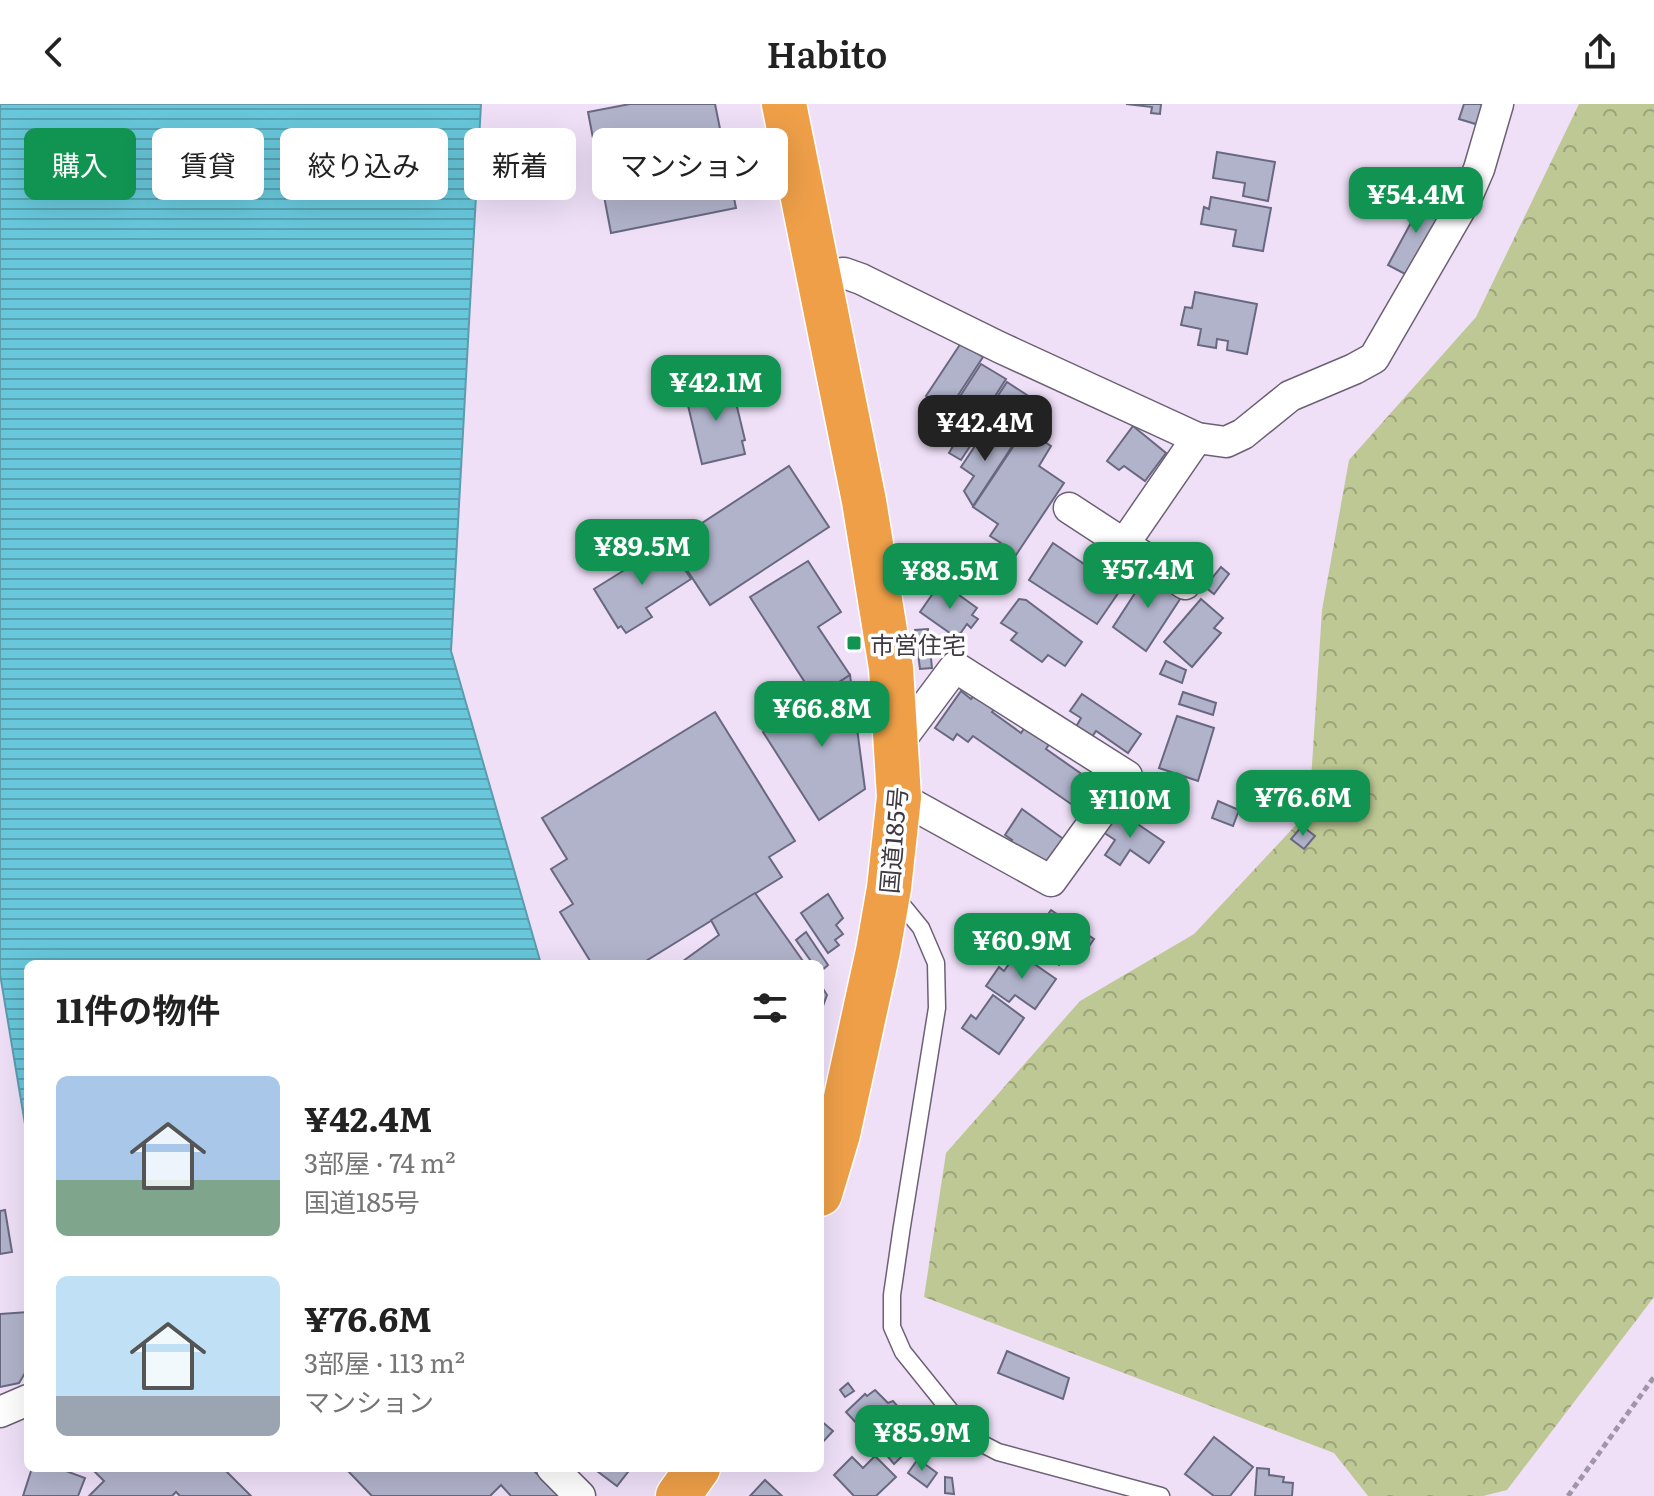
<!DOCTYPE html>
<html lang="ja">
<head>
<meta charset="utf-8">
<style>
  :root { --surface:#fff; --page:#f6f6f6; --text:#222; --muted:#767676; --accent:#119351 }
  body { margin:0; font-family:Literata,"Noto Sans JP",serif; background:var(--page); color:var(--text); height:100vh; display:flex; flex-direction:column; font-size:30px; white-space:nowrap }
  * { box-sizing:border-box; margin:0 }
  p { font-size:26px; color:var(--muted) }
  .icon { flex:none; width:44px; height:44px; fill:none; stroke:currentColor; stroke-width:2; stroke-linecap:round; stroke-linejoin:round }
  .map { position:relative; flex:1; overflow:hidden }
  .panel { position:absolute; left:24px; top:856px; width:800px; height:512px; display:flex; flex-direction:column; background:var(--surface); border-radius:12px; box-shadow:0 8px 32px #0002 }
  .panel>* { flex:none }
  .guide { position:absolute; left:24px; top:24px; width:800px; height:72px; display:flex; gap:16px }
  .price { position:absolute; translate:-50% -68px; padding:0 18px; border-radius:16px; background:var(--accent); color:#fff; font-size:26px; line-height:52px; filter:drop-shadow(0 2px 4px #0008) }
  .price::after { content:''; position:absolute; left:50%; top:48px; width:24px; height:18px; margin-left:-12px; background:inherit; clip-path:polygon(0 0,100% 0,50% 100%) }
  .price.active { background:#222; color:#fff }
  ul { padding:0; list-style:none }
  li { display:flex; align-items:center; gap:24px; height:200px; padding:0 32px }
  li span { display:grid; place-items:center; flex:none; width:224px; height:160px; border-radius:12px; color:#555 }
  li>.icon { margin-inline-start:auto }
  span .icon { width:96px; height:96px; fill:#fffc; stroke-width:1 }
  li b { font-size:34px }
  h2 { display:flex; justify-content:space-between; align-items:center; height:96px; padding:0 32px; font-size:34px }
  .pill { padding:0 28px; border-radius:12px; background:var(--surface); box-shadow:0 8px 32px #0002; font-size:28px; line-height:72px }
  .pill.active { background:var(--accent); color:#fff }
  header { display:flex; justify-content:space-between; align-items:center; height:104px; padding:0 32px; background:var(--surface); font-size:36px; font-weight:600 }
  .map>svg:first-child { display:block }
  .forest { fill:url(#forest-crowns) }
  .water { fill:url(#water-rules); stroke:#5c9cad; stroke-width:2 }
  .building { fill:#b1b3cb; stroke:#686980; stroke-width:2 }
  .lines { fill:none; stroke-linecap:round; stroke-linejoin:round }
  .lane-casing { stroke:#6c6074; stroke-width:19 }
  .street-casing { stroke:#6c6074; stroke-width:33 }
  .highway-casing { stroke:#fff; stroke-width:47 }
  .path { stroke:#a196a8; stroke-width:5; stroke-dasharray:6 4; stroke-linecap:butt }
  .lane { stroke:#fff; stroke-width:16 }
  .street { stroke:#fff; stroke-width:30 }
  .highway { stroke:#ee9f48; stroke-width:44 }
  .poi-dot { fill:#119351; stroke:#fff; stroke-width:3 }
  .labels { text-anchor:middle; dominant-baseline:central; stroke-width:7; stroke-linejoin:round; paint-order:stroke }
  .poi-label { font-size:24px; fill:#3f3942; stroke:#fff; text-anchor:start }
  .street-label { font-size:24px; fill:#3f3942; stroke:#fff }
</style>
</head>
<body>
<header><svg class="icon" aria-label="back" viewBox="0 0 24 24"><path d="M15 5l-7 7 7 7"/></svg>Habito<svg class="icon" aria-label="share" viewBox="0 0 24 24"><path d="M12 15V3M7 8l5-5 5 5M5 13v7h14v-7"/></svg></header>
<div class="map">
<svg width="1654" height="1392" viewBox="0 0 1654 1392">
  <defs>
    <pattern id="forest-crowns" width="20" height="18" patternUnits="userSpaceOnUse" patternTransform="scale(2)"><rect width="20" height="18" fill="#bec894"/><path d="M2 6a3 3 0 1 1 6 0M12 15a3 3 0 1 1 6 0" fill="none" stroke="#9ca37a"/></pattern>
    <pattern id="water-rules" width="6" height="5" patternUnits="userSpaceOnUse" patternTransform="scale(2)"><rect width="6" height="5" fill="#68c7db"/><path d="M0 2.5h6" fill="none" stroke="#57a3b3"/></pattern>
  </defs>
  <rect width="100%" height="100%" fill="#efe0f8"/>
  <polygon class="forest" points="1579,0 1654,0 1654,1193 1507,1386 1483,1392 1368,1392 1334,1349 924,1193 946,1049 1080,897 1194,830 1309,707 1322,506 1349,356 1476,213"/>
  <polygon class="water" points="0,0 481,0 451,547 541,860 28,860 28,1038 0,870"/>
  <g class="building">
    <polygon points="630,0 715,0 736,104 611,129 588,8"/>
    <polygon points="1126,0 1161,0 1160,10 1151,9 1152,3"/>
    <polygon points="1464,0 1490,0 1482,22 1459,15"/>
    <polygon points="1217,48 1275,58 1268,97 1243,92 1245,79 1213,74"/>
    <polygon points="1211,93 1271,104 1263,147 1233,142 1236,126 1201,120 1204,103 1209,105"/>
    <polygon points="1425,93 1444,104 1405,170 1388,161"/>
    <polygon points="1195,188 1257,200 1247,250 1227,246 1228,237 1217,235 1216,244 1198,241 1201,225 1181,221 1185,203 1192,204"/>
    <polygon points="961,239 983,253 953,299 958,303 947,321 940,317 947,306 926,292"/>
    <polygon points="981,260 1006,275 979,317 984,321 961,356 949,349 956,337 944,329 960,303 955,300"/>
    <polygon points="731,278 745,336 742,337 745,350 702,360 685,289"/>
    <polygon points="1007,278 1033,295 1007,334 981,317"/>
    <polygon points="1133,322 1166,349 1145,377 1124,362 1119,366 1107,357"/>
    <polygon points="987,324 1013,341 973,402 964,387 974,372 961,363"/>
    <polygon points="1025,325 1051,342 1039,362 1064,379 1010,460 994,449 1001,439 990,432 998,420 973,403"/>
    <polygon points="789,362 829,423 710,501 670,440"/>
    <polygon points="668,439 691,475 646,504 652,513 626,529 621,522 618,524 594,485"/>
    <polygon points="1053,439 1121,485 1097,520 1029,476"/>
    <polygon points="808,457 841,508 818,523 850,571 815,594 750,493"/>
    <polygon points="1221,463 1229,470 1214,490 1205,483"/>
    <polygon points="1150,466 1184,489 1146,547 1113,523"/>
    <polygon points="941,478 977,504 972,511 978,515 971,524 967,520 957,534 920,508"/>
    <polygon points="1019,495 1026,496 1082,538 1065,562 1048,551 1042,558 1011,536 1017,529 1001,519"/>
    <polygon points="1201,495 1223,514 1214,524 1221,529 1192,563 1164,538"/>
    <polygon points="928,525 932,564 920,565 915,526"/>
    <polygon points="1166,557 1186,566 1182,579 1160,570"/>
    <polygon points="850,571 865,685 819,716 763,628"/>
    <polygon points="961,587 971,595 976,589 996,603 992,608 1021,629 1025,623 1050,639 1046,645 1103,685 1089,707 1074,696 1071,700 973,632 968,638 957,630 953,636 935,624"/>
    <polygon points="1183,588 1216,599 1213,611 1179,600"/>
    <polygon points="1082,590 1141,630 1128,649 1096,627 1088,639 1076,623 1081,614 1070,607"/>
    <polygon points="715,608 795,737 769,753 782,773 641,860 592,860 560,808 573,800 551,765 567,755 542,714"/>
    <polygon points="1177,612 1214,624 1198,677 1159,664"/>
    <polygon points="1218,697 1239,706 1233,722 1212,714"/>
    <polygon points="1022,705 1069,739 1039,769 1004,746 1012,736 1005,731"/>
    <polygon points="1117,706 1164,738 1149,759 1130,746 1120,761 1105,751 1115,736 1103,728"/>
    <polygon points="1302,722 1315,732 1304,745 1291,735"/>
    <polygon points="755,789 805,860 679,860 719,831 711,816"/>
    <polygon points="828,790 843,814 836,821 843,830 835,836 839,841 828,849 801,809"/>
    <polygon points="1051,806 1094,835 1079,857 1068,849 1059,861 1034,844 1042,832 1035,828"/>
    <polygon points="806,828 828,861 820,868 820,860 813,860 796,836"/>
    <polygon points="1017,848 1056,875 1035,905 1015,891 1009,898 986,882 999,863 1004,867"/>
    <polygon points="820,880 827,891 820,910"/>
    <polygon points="993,891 1024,914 999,950 962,924 971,911 976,915"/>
    <polygon points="5,1106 12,1148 0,1150 0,1107"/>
    <polygon points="28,1208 28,1264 19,1279 0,1283 0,1210"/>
    <polygon points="1007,1247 1069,1274 1063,1295 998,1269"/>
    <polygon points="848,1279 854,1287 845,1293 840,1286"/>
    <polygon points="875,1286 888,1299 893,1297 923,1332 894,1360 880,1343 875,1346 858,1327 860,1323 846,1308 865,1290 867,1292"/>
    <polygon points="820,1316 833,1327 820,1341"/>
    <polygon points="1214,1333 1253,1363 1230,1392 1214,1392 1185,1370"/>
    <polygon points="875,1352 896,1373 876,1392 854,1392 834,1371 852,1353 863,1364"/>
    <polygon points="918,1355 937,1369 927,1383 908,1369"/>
    <polygon points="32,1364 58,1364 85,1374 78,1392 23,1392"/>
    <polygon points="95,1364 223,1364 251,1392 180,1392 176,1388 172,1392 89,1392 104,1377 93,1366"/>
    <polygon points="349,1364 531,1364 560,1392 511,1392 501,1381 490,1392 372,1392 347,1366"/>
    <polygon points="593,1364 631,1364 617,1382"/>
    <polygon points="1257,1364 1269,1365 1269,1371 1284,1373 1283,1378 1293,1379 1292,1392 1255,1392"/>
    <polygon points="945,1373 952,1374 954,1390 945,1389"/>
    <polygon points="765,1376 782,1392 750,1392"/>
  </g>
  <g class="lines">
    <defs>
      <polyline id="lane" points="894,791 921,824 936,859 937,904 902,1122 892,1191 892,1223 903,1248 973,1335 998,1348 1161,1392"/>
      <g id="street">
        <polyline points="819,172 844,169 861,175 999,243 1197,334 1226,338 1243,330 1290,292 1354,265 1374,254 1466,95 1479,65 1498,0"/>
        <polyline points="1069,404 1185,480"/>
        <polyline points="1124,440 1197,334"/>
        <polyline points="896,642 955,563 1127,672 1051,777 899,693"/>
        <polyline points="0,1308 28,1296"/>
        <polyline points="552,1364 580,1392"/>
      </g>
      <g id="highway">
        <polyline points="784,0 864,397 891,564 899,693 889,784 878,847 838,1030 820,1090"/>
        <polyline points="678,1392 698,1364"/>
      </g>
    </defs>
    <use href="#lane" class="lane-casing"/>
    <use href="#street" class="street-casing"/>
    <use href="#highway" class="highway-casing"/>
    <polyline class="path" points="1568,1392 1654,1273"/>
    <use href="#lane" class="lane"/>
    <use href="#street" class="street"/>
    <use href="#highway" class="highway"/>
  </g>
  <rect class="poi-dot" x="846" y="531" width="16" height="16" rx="4"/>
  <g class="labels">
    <g class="poi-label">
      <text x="870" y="539">市営住宅</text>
    </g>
    <g class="street-label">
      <text transform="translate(892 736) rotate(-85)">国道185号</text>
    </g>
  </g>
</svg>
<b class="price" style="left:1416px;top:131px">¥54.4M</b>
<b class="price" style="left:716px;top:319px">¥42.1M</b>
<b class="price active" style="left:985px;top:359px">¥42.4M</b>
<b class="price" style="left:642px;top:483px">¥89.5M</b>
<b class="price" style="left:1148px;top:506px">¥57.4M</b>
<b class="price" style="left:950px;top:507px">¥88.5M</b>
<b class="price" style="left:822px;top:645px">¥66.8M</b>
<b class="price" style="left:1303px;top:734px">¥76.6M</b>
<b class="price" style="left:1130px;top:736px">¥110M</b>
<b class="price" style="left:1022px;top:877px">¥60.9M</b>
<b class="price" style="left:922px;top:1369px">¥85.9M</b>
<div class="guide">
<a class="pill active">購入</a>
<a class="pill">賃貸</a>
<a class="pill">絞り込み</a>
<a class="pill">新着</a>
<a class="pill">マンション</a>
</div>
<section class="panel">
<h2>11件の物件<svg class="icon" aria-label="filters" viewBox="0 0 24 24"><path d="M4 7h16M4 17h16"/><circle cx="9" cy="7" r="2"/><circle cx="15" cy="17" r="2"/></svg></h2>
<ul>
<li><span style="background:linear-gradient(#a9c7e8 65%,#7fa58c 0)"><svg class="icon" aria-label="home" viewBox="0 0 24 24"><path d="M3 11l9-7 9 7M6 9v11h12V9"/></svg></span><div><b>¥42.4M</b><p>3部屋 · 74 m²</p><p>国道185号</p></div></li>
<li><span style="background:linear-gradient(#bfe0f5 75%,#9aa5b1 0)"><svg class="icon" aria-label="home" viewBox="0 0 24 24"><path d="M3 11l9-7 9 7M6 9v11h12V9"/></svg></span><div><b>¥76.6M</b><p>3部屋 · 113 m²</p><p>マンション</p></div></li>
</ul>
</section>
</div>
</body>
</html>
